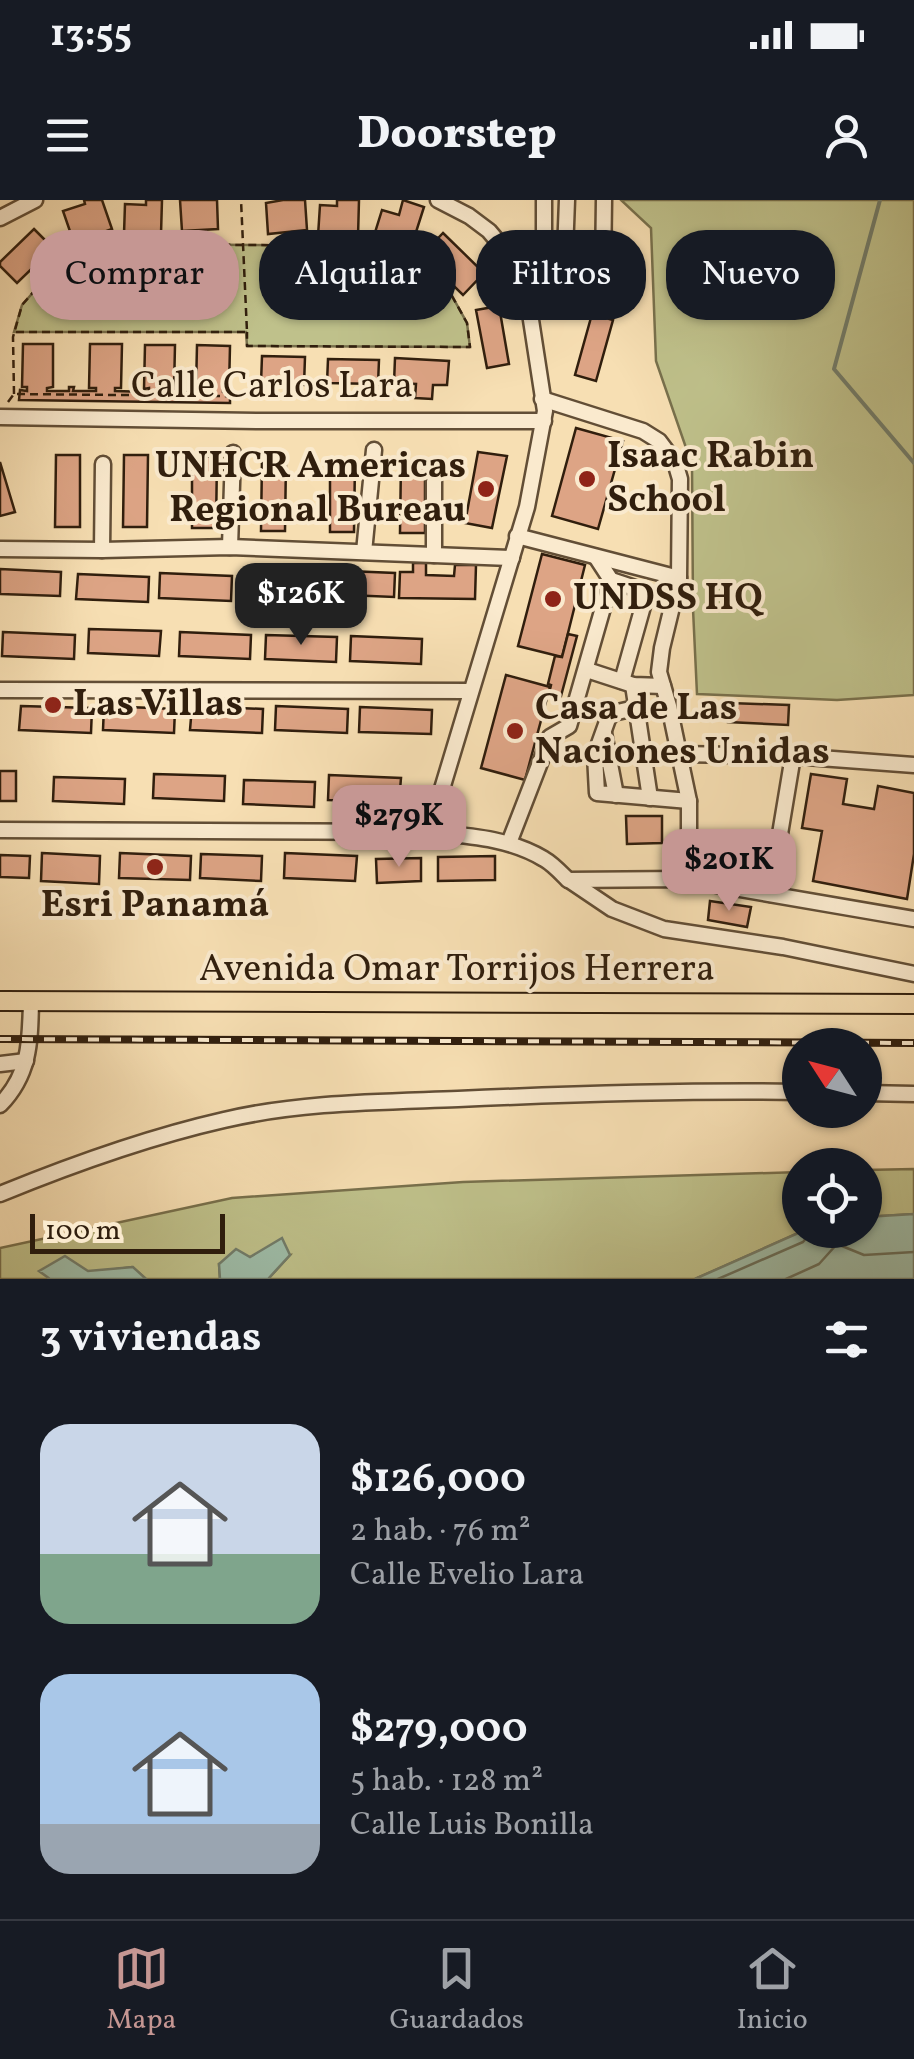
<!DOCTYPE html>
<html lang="es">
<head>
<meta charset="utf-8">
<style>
  :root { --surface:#171b24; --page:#20242c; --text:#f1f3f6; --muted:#9ea1a6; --line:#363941; --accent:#c59692 }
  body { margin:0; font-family:Vollkorn,serif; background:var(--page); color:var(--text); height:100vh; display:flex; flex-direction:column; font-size:38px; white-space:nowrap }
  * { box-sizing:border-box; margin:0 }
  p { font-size:32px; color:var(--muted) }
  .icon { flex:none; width:55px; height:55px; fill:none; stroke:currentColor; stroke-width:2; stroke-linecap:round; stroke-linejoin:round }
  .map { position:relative; height:1079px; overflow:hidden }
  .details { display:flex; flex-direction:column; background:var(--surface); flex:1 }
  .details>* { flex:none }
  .banner { position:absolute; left:30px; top:30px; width:855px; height:90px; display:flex; gap:20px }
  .needle { width:65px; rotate:306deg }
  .fabs { position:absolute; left:782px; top:828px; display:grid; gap:20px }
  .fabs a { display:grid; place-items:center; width:100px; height:100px; border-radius:50%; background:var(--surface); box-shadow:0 2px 8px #0004; font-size:50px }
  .scale { position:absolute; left:30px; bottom:25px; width:195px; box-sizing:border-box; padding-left:10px; border:5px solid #301e0d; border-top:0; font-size:28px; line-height:35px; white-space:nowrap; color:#301e0d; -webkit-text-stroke:8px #faeace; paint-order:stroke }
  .price { position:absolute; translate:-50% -85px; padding:0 22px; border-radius:20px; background:var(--accent); color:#111; font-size:32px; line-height:65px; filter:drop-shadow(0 2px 5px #0008) }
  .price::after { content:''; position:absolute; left:50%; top:60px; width:30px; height:22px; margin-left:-15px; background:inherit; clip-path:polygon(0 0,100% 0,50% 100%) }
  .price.active { background:#222; color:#fff }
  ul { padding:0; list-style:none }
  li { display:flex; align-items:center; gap:30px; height:250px; padding:0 40px }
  li span { display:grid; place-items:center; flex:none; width:280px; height:200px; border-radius:30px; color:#555 }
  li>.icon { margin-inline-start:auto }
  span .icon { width:120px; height:120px; fill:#fffc; stroke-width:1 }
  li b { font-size:42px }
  h2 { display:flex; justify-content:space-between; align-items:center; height:120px; padding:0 40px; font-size:42px }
  .pill { padding:0 35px; border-radius:40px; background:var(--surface); box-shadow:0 2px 8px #0004; font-size:35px; line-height:90px }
  .pill.active { background:var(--accent); color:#111 }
  .status { display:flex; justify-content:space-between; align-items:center; height:70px; padding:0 50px; background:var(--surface); direction:ltr }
  .status svg { height:28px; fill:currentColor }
  header { display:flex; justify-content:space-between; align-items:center; height:130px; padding:0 40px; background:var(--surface); font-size:45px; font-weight:800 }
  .tabs { display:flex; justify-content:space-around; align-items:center; height:140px; border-top:2px solid var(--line); background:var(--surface); font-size:28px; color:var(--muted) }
  .tabs a { display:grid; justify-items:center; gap:5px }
  .tabs .active { color:var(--accent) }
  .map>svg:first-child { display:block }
  .green { fill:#bfc18b; stroke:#78704c; stroke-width:2.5 }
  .water { fill:#9ebda9; stroke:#727d6b; stroke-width:2.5 }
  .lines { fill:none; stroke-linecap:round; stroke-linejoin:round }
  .shore { stroke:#676e5b; stroke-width:2.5 }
  .stream { stroke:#727d6b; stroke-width:4 }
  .building { fill:#dda485; stroke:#301e0d; stroke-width:2.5 }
  .minor-casing { stroke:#624e36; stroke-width:19 }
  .major-casing { stroke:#301e0d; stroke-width:22 }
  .path { stroke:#301e0d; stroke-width:2.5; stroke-dasharray:8 5; stroke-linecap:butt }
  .minor { stroke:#faeace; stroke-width:14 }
  .major { stroke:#f7dfb3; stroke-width:18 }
  .rail-casing { stroke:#301e0d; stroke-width:8 }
  .rail { stroke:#faeace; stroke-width:4; stroke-dasharray:11; stroke-linecap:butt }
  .poi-dot { fill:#8f2418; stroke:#faeace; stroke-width:4 }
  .labels { text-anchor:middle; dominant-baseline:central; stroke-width:8; stroke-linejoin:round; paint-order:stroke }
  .street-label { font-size:38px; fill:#301e0d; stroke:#faeace }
  .poi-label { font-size:38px; font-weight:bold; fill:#301e0d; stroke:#faeace; text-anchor:start }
</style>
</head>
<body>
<div class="status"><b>13:55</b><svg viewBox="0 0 49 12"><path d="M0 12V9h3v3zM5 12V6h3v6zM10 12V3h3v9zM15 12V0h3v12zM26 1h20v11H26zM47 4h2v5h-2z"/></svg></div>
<header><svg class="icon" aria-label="menu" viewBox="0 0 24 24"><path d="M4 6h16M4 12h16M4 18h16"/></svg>Doorstep<svg class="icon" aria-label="person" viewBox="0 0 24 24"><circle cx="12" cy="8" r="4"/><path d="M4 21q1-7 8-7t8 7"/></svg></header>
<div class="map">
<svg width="914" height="1079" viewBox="0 0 914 1079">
  <rect width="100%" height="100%" fill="#f7dfb3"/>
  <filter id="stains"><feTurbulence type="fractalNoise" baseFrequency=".002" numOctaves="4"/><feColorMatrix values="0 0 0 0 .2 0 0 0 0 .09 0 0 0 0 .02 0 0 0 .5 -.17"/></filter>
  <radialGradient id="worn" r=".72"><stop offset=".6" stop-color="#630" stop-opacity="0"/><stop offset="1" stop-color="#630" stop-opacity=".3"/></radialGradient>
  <g class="green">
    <polygon points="621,0 914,0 914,495 837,500 697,494 693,409 692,265 656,161 651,28"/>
    <polygon points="122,44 377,46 411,56 436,76 452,96 467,123 470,147 247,146 246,132 14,132 22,105 45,79 79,53"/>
    <polygon points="914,969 914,1014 865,1017 865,970"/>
    <polygon points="800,972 800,1030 805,1030 695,1079 268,1079 290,1055 250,1057 219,1064 220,1079 146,1079 132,1067 47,1078 50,1079 0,1079 0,1048 232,998 463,982"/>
  </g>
  <g class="water">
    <polygon points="914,1014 914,1079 695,1079 805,1030 865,1030 865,1017"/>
    <polygon points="282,1038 290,1055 268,1079 220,1079 219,1064 236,1049 250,1057"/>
    <polygon points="65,1056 88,1071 133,1067 146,1079 50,1079 39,1071"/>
  </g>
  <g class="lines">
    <g class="shore">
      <polyline points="718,1079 803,1042 808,1036 810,1030"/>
      <polyline points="786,1079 819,1064 837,1044 864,1055 914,1052"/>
    </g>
    <polyline class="stream" points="880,0 834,169 914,263"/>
  </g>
  <g class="building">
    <polygon points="84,0 102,0 112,29 74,43 63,11 85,4"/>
    <polygon points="146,0 162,0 161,34 124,34 125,4 146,5"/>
    <polygon points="180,0 217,0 218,29 182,31"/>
    <polygon points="283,0 305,0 307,30 268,34 266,3"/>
    <polygon points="337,0 359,0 358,37 318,36 320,5 337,6"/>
    <polygon points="403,0 424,7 410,51 373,39 382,10 399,15"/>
    <polygon points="34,29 53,48 17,83 0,66 0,62"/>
    <polygon points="443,33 484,73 463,95 422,55"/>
    <polygon points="499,106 509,164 487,168 476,110"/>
    <polygon points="592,114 613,120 596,181 575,175"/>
    <polygon points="23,144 53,144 53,187 47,188 47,191 69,191 69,187 74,187 73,191 96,191 96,188 89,188 90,144 122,144 121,188 115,188 115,191 149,192 149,188 144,189 145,145 175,145 174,189 168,189 168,192 203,192 204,189 196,189 197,145 230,146 229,189 223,189 223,192 230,193 230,203 19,200 20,190 27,191 27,187 22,187"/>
    <polygon points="262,156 305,157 304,185 261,183"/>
    <polygon points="395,158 449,161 447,185 433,185 432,199 415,198 416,184 394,183"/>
    <polygon points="328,159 379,160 378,184 327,183"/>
    <polygon points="576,228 623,241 598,329 552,316"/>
    <polygon points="478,252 507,256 492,328 465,323"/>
    <polygon points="56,255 80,255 80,327 55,327"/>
    <polygon points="124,255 148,255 147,327 123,327"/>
    <polygon points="192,256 217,257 216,328 192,328"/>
    <polygon points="262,259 286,259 285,331 261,331"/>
    <polygon points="330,261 355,261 354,332 330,332"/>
    <polygon points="401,261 425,261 425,333 400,333"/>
    <polygon points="0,262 15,312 0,316"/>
    <polygon points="542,354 585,365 562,457 518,446"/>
    <polygon points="413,363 426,363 426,375 454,376 455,365 476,365 475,399 399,398 400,372 413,372"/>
    <polygon points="0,369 61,372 60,396 0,394"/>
    <polygon points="324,370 395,373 394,397 323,394"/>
    <polygon points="244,371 315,374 314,399 243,396"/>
    <polygon points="160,373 232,376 231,401 159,398"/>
    <polygon points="78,374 149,377 148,402 76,399"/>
    <polygon points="89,429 161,431 159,456 88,453"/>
    <polygon points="3,432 75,435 74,459 2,456"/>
    <polygon points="180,432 251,435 250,459 179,456"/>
    <polygon points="568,434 577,436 561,496 549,493 551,485 548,484 555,456 562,457"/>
    <polygon points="266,435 337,437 336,462 265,459"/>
    <polygon points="351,436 422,439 421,464 350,461"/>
    <polygon points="506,475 550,487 525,580 481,568"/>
    <polygon points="729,503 789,505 788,525 728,522"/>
    <polygon points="21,506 92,508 91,533 19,530"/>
    <polygon points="104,506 175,509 174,533 103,530"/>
    <polygon points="192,506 263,509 262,533 190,530"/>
    <polygon points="276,506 348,509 347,533 275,530"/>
    <polygon points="360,507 432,510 431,534 359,532"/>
    <rect x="0" y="571" width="16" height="30"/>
    <polygon points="154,574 225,576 224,601 153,598"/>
    <polygon points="811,574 847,579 843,604 874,609 878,586 914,593 914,654 907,699 813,681 822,631 802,628"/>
    <polygon points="329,575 401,578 399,602 328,600"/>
    <polygon points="54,577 125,579 124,604 53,601"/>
    <polygon points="244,580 315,582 314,607 243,604"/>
    <polygon points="626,616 662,616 662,643 627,644"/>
    <polygon points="42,653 100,656 99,684 41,681"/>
    <polygon points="120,653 191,656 190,680 119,678"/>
    <polygon points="285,653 357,656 355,681 284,678"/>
    <polygon points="201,654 262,656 261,681 200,678"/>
    <polygon points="0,655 30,656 29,678 0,677"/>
    <polygon points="495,656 495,680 438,681 438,657"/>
    <polygon points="421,658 421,681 377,683 376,659"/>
    <polygon points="710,701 751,707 747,727 708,720"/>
  </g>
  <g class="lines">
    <defs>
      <g id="minor">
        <polyline points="0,18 35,0"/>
        <polyline points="544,76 594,81 603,70 604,0"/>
        <polyline points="564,79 567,0"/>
        <polyline points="529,107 544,76 544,0"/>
        <polyline points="542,199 643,231 659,241 668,253 675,262 680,279 679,378 662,448 659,472 669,506 689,601 689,656 682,679"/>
        <polyline points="0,217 258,221 544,221"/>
        <polyline points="517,336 679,378"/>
        <polyline points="230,347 233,253"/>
        <polyline points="0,349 102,350 230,347 512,358"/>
        <polyline points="102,350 103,264"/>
        <polyline points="364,352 374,250"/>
        <polyline points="434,355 434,281"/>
        <polyline points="611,380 647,392 622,481"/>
        <polyline points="587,470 633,485 663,486"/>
        <polyline points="633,485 650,598"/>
        <polyline points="0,490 471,491"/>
        <polyline points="635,508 613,513 608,519 595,555 597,593 689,601"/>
        <polyline points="604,533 616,595"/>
        <polyline points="679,554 793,556 914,565"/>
        <path d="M 0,630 L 429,632 C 469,636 509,638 544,659 C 553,664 561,673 568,680 L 682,679 L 914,719"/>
        <polyline points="429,632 527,307 545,211 529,107 511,57 489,31 469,16 438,0"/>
        <polyline points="509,643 550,537 569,526 611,380 596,357"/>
        <polyline points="569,680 612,709 664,729 783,747 914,774"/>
        <polyline points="770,694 793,556"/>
        <polyline points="0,864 26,861"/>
        <polyline points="865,893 914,894"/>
        <path d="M 0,905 C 30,874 30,843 31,802"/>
        <path d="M 0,994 C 71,965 149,937 224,920 C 300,902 380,902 458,899 C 572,894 686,890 800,892"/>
      </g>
      <polyline id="major" points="0,801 914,804"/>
    </defs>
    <use href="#minor" class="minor-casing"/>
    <use href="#major" class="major-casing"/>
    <g class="path">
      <polyline points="16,132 247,132 241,0"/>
      <polyline points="14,194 13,137 22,105 45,79 79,53 122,44 377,46 411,56 436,76 452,96 467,123 470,147 247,146 247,132"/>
      <polyline points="8,202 14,194 225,196 237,198 252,191 260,191"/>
    </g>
    <use href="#minor" class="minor"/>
    <use href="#major" class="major"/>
    <defs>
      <polyline id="rail" points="0,839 914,843"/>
    </defs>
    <use href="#rail" class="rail-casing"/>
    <use href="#rail" class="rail"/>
  </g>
  <g class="poi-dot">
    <circle cx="587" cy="279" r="10"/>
    <circle cx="486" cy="289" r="10"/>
    <circle cx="553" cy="399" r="10"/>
    <circle cx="53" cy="505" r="10"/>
    <circle cx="515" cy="531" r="10"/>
    <circle cx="155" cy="667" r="10"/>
  </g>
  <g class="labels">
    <g class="street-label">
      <text x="272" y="187">Calle Carlos Lara</text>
      <text x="457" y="770">Avenida Omar Torrijos Herrera</text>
    </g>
    <g class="poi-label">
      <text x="607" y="257">Isaac Rabin<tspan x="607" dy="44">School</tspan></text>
      <text x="466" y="267" text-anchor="end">UNHCR Americas<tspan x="466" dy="44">Regional Bureau</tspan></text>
      <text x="573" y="399">UNDSS HQ</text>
      <text x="73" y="505">Las Villas</text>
      <text x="535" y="509">Casa de Las<tspan x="535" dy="44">Naciones Unidas</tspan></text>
      <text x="155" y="706" text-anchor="middle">Esri Panamá</text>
    </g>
  </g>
  <rect width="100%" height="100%" filter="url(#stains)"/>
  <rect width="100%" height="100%" fill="url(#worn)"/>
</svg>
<div class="fabs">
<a><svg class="needle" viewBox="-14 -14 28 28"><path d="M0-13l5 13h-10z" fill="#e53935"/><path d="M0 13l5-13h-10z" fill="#9ea1a6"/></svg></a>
<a><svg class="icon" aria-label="locate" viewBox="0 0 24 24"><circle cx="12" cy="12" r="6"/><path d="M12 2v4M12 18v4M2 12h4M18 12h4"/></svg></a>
</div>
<div class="scale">100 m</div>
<b class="price active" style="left:301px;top:448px">$126K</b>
<b class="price" style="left:399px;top:670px">$279K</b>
<b class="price" style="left:729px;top:714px">$201K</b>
<div class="banner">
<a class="pill active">Comprar</a>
<a class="pill">Alquilar</a>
<a class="pill">Filtros</a>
<a class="pill">Nuevo</a>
</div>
</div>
<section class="details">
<h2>3 viviendas<svg class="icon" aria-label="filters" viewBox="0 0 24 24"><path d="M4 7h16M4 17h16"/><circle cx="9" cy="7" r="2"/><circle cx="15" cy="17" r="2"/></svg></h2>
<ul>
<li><span style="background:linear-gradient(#c9d6e8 65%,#7fa58c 0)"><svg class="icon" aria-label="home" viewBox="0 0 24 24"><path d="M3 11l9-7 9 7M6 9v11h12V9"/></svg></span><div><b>$126,000</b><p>2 hab. · 76 m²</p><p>Calle Evelio Lara</p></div></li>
<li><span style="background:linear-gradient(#a9c7e8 75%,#9aa5b1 0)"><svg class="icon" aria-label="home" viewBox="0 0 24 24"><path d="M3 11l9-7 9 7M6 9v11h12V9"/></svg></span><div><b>$279,000</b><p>5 hab. · 128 m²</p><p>Calle Luis Bonilla</p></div></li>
</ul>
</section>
<nav class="tabs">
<a class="active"><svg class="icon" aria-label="map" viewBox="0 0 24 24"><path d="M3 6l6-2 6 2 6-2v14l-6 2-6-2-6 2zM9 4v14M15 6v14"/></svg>Mapa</a>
<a><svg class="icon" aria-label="saved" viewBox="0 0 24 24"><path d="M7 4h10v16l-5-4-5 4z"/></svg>Guardados</a>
<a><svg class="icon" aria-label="home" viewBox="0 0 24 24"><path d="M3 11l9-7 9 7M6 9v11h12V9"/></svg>Inicio</a>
</nav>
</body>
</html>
